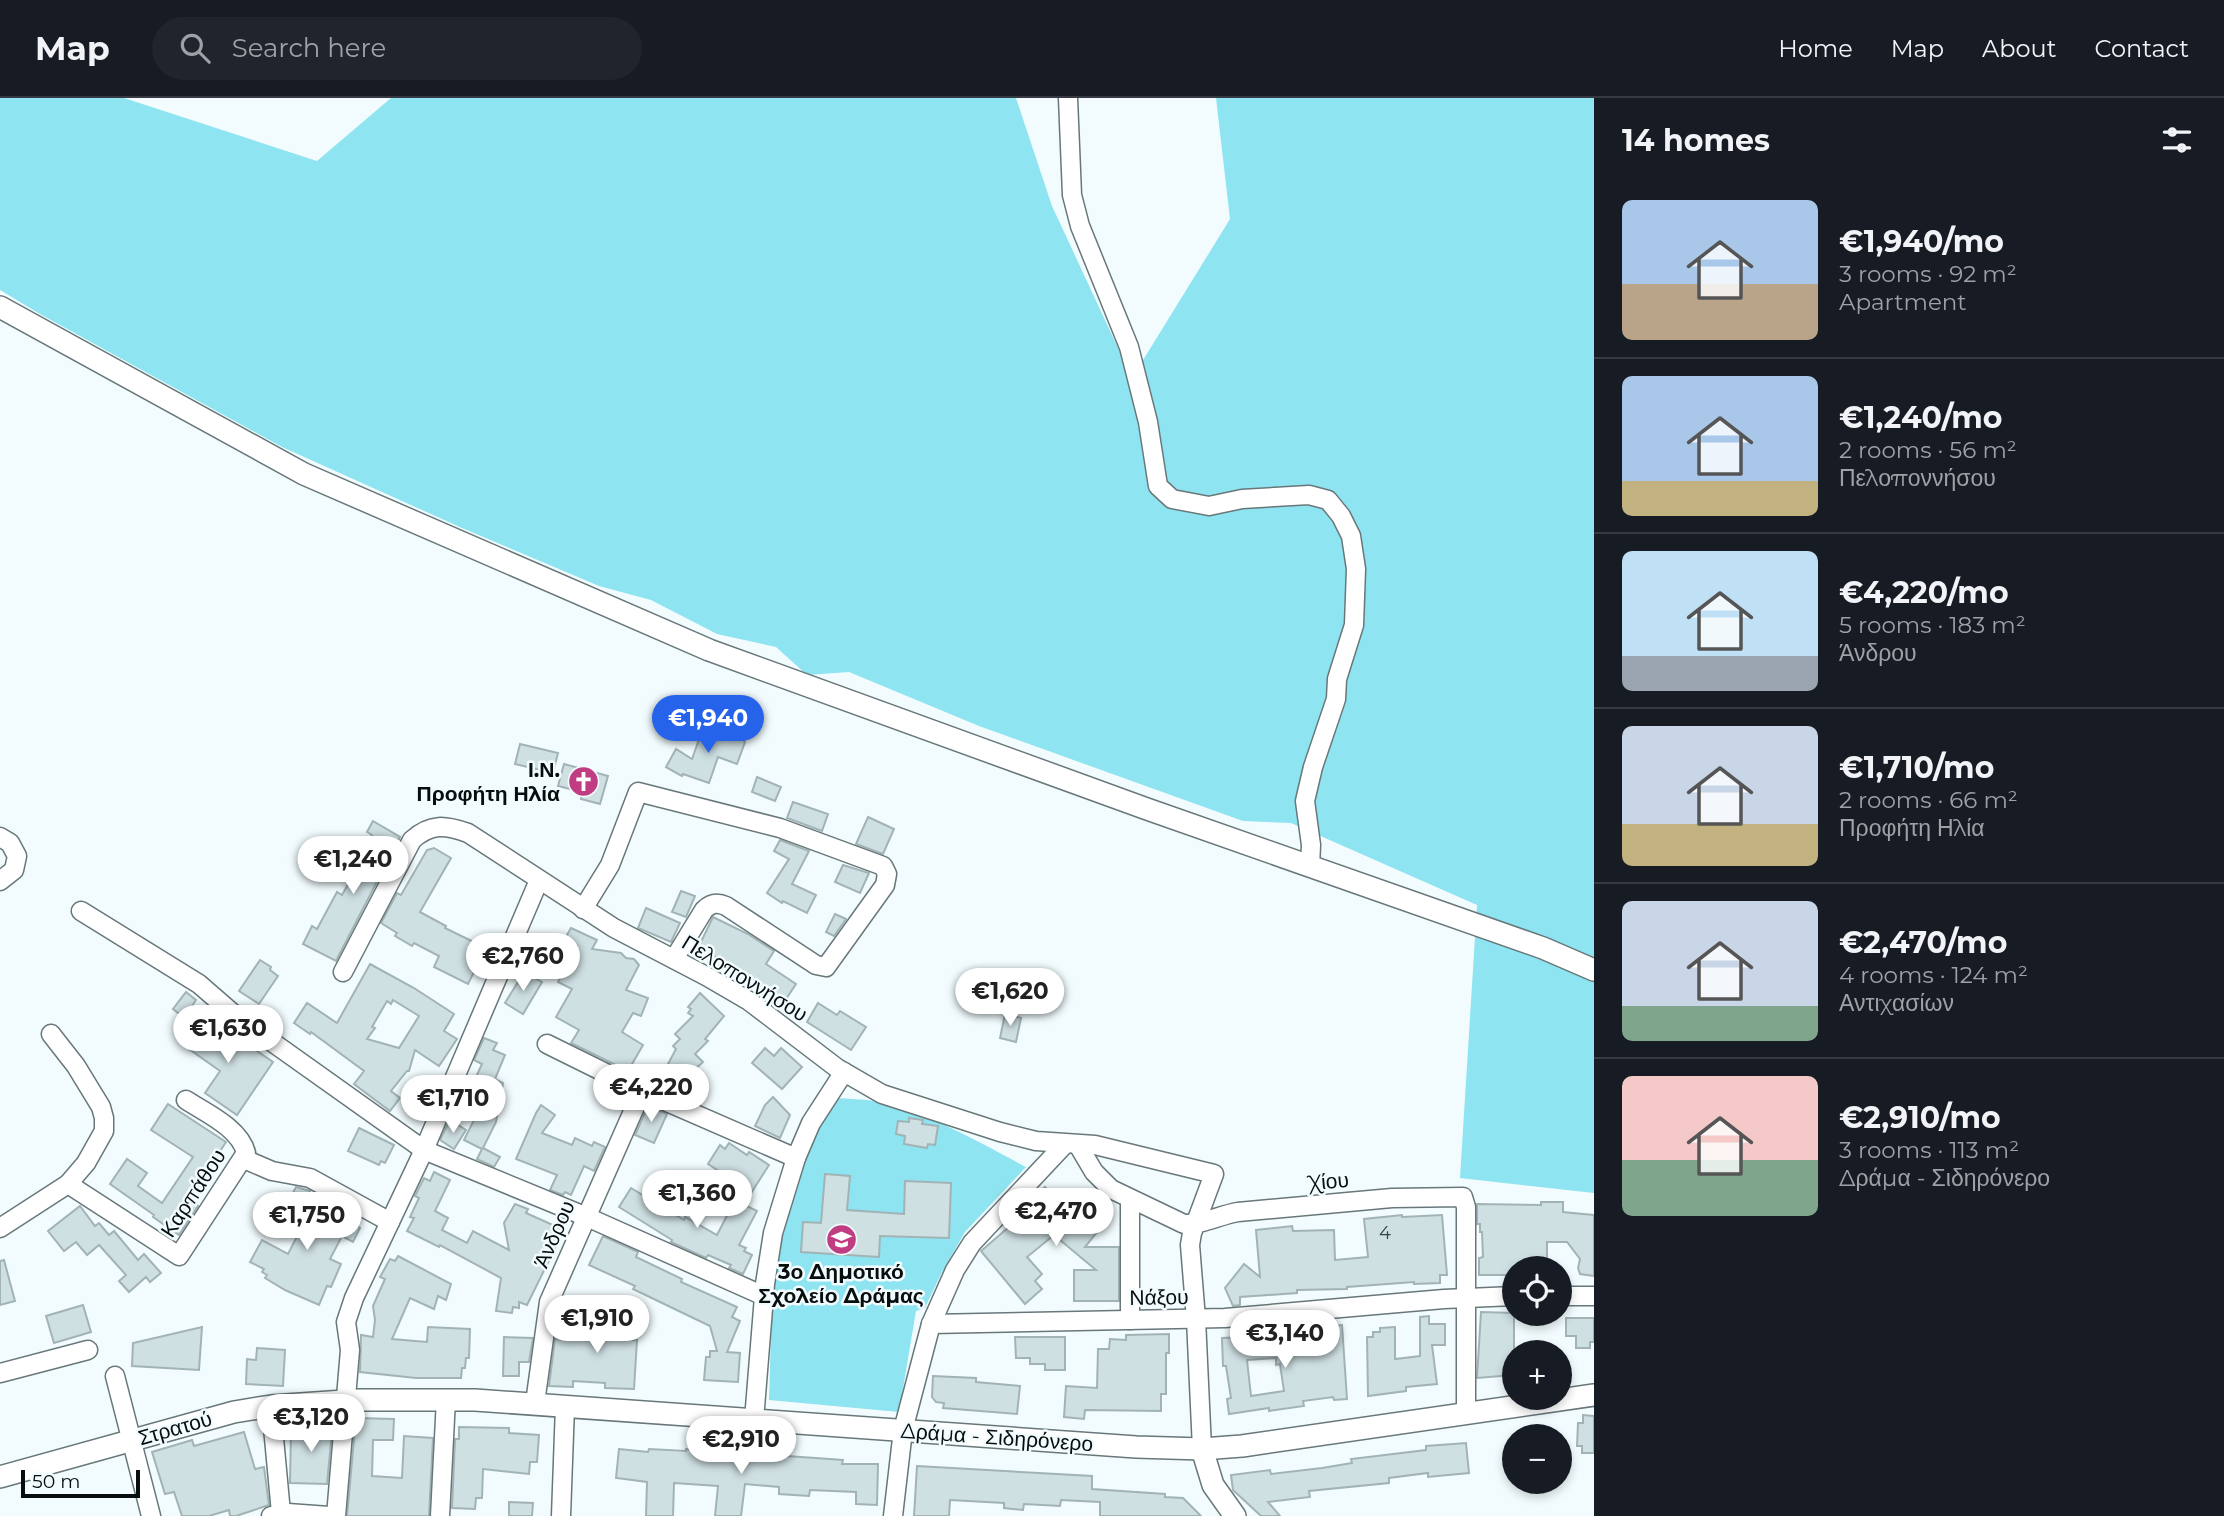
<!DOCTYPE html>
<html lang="en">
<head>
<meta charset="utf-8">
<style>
  :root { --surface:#171b24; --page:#20242c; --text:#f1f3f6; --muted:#9ea1a6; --line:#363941; --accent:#2563eb }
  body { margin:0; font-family:Montserrat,sans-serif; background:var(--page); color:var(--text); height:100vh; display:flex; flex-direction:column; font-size:26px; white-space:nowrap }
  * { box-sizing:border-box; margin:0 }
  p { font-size:23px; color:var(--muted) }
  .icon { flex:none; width:38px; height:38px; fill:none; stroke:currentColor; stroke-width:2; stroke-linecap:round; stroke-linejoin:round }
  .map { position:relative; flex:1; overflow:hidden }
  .sheet { display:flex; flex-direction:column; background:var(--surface); width:630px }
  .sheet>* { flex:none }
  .fabs { position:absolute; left:1502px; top:1158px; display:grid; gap:14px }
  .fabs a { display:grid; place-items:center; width:70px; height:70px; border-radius:50%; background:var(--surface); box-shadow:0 4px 10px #0003; font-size:35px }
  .scale { position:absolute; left:21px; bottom:18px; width:119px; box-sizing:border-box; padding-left:7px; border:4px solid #080e0e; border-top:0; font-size:19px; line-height:24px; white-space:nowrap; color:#080e0e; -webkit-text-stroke:5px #f2fcfe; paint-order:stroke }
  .price { position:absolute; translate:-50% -60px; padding:0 16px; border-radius:24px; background:#fff; color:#222; font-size:23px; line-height:46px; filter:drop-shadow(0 2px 4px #0008) }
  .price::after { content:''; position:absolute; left:50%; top:42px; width:21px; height:16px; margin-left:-10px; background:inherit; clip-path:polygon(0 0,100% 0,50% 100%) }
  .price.on { background:var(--accent); color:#fff }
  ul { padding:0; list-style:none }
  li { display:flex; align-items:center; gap:21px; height:175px; padding:0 28px }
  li+li { border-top:2px solid var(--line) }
  li span { display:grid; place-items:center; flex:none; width:196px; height:140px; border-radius:10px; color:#555 }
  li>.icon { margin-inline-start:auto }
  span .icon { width:84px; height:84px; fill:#fffc; stroke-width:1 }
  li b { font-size:30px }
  h2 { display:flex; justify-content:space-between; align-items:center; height:84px; padding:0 28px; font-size:30px }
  header { display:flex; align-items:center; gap:42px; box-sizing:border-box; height:98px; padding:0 35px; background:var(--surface); border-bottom:2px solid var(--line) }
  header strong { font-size:33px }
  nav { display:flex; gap:38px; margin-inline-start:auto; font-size:24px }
  .search { width:490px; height:63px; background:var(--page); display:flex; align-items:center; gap:18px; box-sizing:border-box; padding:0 24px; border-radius:38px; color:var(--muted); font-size:26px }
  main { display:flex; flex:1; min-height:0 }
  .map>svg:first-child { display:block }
  .green { fill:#8ee4f0 }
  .building { fill:#cfe0e3; stroke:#a2b3b6; stroke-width:2; fill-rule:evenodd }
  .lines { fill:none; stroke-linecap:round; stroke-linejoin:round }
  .minor-casing { stroke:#68777a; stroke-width:21 }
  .tertiary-casing { stroke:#68777a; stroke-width:24 }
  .minor { stroke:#fff; stroke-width:18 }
  .tertiary { stroke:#fff; stroke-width:21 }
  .labels { text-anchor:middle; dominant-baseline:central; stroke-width:5; stroke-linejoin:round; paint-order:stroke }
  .number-label { font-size:18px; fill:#3a4243 }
  .poi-label { font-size:21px; font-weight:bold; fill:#080e0e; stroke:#f2fcfe; text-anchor:end }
  .street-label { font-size:21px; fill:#080e0e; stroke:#f2fcfe }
</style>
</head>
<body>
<header>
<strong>Map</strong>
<div class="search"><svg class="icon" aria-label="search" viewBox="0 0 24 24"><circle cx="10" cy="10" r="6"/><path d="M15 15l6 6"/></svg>Search here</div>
<nav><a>Home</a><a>Map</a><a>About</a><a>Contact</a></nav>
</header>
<main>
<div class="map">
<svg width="1594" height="1418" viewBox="0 0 1594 1418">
  <rect width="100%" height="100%" fill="#f2fcfe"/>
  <g class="green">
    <polygon points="0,0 124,0 317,63 391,0 1016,0 1052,108 1132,280 1230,121 1216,0 1594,0 1594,1095 1460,1080 1477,807 1291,725 1243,723 979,628 849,574 807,577 776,549 717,536 651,502 599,488 462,430 282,349 40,216 0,192"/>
    <path d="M 836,1000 C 849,1001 862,1001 874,1003 C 929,1015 977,1043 1026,1069 L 965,1134 L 941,1176 L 925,1210 L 916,1213 L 899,1314 L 769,1302 C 771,1258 770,1212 775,1167 C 781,1111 806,1048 836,1000 Z"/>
  </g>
  <g class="building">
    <polygon points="728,632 738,637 745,644 737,666 718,659 709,685 683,676 682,678 666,669 676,651 692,661 702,633"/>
    <polygon points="520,646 558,655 553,675 515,666"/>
    <polygon points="564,666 608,678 600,706 581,701 582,694 558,688"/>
    <polygon points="757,679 781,689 775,703 752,694"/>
    <polygon points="793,704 828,716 822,733 787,720"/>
    <polygon points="868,719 894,731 883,756 856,746"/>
    <polygon points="373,723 400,739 336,863 303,846 312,828 317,831 337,794 342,797 367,753 363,751 372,737 367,734"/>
    <polygon points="780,742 809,753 792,786 816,797 807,815 783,803 782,805 767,795 789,761 774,753"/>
    <polygon points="434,750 451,760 420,814 446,828 445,830 486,850 468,886 434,869 439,858 414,845 412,848 395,838 397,835 381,825 397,795 401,797 427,752"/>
    <polygon points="843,767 869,775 860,795 835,784"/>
    <polygon points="681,793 695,798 686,819 672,814"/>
    <polygon points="646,810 680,825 671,844 638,830"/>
    <polygon points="835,816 846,821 834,838 826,834"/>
    <polygon points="713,819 748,836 774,853 766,866 796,886 784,904 730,866 698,850"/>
    <polygon points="571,830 597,842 592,851 621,855 626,860 634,861 639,867 626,892 648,900 641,918 633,915 622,934 643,947 628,973 571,945 579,932 556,919 572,891 558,884 577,848 564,842"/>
    <polygon points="260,862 271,869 270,872 278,878 259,906 239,893"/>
    <path d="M 370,866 L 414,890 L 454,916 L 444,933 L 457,941 L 439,968 L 415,952 L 409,973 L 407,973 L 391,993 L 400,1000 L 390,1013 L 354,986 L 364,973 L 311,934 L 310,936 L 294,925 L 307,905 L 337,925 ZM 393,902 L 419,918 L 399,950 L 367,941 L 375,930 L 372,929 L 387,903 L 391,906 Z"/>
    <polygon points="524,874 542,884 523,916 505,905"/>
    <polygon points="186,894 196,902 192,908 197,912 188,923 173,911"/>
    <polygon points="700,895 724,918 705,941 708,943 695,956 703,964 692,974 704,981 694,999 660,981 676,951 673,948 680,941 675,936 693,918 688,915 691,911 688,909"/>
    <polygon points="818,905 837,917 840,913 866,929 851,952 807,924"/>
    <polygon points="1005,916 1021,920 1016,944 1000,940"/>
    <polygon points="202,920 238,946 241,942 273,964 237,1017 205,995 220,973 182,946"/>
    <polygon points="484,940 497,945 493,952 505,957 495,981 503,985 496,1024 483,1050 500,1059 494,1069 477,1061 482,1051 464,1042 481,1008 466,1001 482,966 474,962"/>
    <polygon points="765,950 774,958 781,950 802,969 782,991 752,965"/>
    <polygon points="773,999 790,1017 780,1040 755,1028 765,1007"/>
    <polygon points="168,1006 226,1044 206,1075 209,1077 191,1103 198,1108 179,1137 153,1119 154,1117 110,1086 127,1061 147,1075 138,1088 162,1105 193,1059 151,1032"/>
    <polygon points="541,1007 555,1017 542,1035 572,1047 575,1040 592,1048 594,1044 605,1049 594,1073 584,1068 571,1097 565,1094 563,1097 550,1092 557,1077 516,1061 536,1015"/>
    <polygon points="648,1008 667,1016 654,1045 635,1037"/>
    <polygon points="909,1020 923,1022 922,1026 938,1028 935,1047 928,1046 927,1050 904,1046 905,1038 896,1036 898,1023 909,1024"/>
    <polygon points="450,1022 466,1032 454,1051 440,1042"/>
    <polygon points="359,1030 394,1047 385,1065 381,1063 379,1067 348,1053"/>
    <polygon points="729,1045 747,1057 749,1054 769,1067 748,1100 730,1089 734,1083 708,1066 720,1047 725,1051"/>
    <polygon points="434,1074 450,1082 435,1113 448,1120 442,1132 467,1145 473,1133 509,1152 504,1125 515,1106 528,1111 526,1115 564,1132 527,1207 519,1204 519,1210 513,1209 512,1215 496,1213 501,1180 440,1147 439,1149 407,1133 414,1120 410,1119 419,1100 415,1098 424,1080 430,1083"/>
    <polygon points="825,1076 850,1078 847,1112 904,1116 905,1083 951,1085 949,1140 880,1138 879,1159 801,1154 803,1124 821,1125"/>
    <polygon points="296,1089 310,1093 306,1102 360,1130 353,1144 342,1138 330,1161 341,1166 331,1189 327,1188 319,1207 285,1192 265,1180 267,1177 262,1174 264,1171 250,1164 262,1142 288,1156 307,1119 286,1109"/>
    <polygon points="1045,1089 1054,1098 1059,1092 1067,1101 1070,1098 1080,1109 1084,1105 1106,1123 1085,1149 1119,1149 1119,1203 1074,1203 1074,1172 1096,1172 1054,1137 1027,1159 1042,1176 1035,1183 1042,1191 1025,1206 981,1153 1032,1109 1028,1105"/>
    <polygon points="631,1090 684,1122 685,1119 717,1137 735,1102 757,1113 739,1147 746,1150 744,1153 752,1157 743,1176 729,1170 731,1167 708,1157 706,1160 671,1144 672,1142 619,1109"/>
    <polygon points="1541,1104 1563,1104 1563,1114 1594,1117 1594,1178 1580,1176 1578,1170 1580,1161 1567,1144 1547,1144 1547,1171 1514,1171 1514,1177 1479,1177 1479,1160 1483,1159 1482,1134 1480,1134 1480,1126 1477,1126 1477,1106 1541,1107"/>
    <polygon points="80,1108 95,1128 99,1125 109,1137 114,1133 138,1162 144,1156 161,1175 150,1184 146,1179 129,1194 119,1183 126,1177 99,1147 87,1157 76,1144 64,1153 48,1133"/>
    <polygon points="1402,1117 1402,1119 1442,1117 1447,1177 1440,1177 1440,1185 1414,1186 1414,1184 1347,1189 1347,1191 1297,1192 1297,1195 1240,1199 1240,1207 1233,1208 1225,1190 1244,1166 1260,1179 1256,1132 1292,1128 1293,1133 1334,1132 1335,1162 1368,1159 1364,1121"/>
    <polygon points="603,1138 638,1154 636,1159 682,1181 681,1184 737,1209 732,1219 740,1223 727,1254 740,1255 738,1284 704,1282 706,1259 710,1259 710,1253 717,1253 710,1228 633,1191 635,1188 589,1167"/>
    <polygon points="398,1158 451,1186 446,1202 438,1198 434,1211 410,1200 392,1241 427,1244 428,1229 470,1231 469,1260 466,1260 465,1270 462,1270 461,1280 416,1280 360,1274 361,1237 373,1239 375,1222 373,1208 385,1181 380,1179 390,1161 395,1163"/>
    <polygon points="4,1162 15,1203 0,1207 0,1163"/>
    <polygon points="83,1207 91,1234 54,1245 46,1218"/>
    <polygon points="591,1208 616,1210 616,1215 624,1215 623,1242 637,1242 634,1291 605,1290 605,1285 573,1283 573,1289 549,1288 555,1241 600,1242 601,1228 590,1226"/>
    <polygon points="1481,1214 1514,1215 1514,1277 1477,1280"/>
    <polygon points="1429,1218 1429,1226 1445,1226 1445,1247 1432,1247 1437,1286 1406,1289 1406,1293 1368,1298 1367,1239 1373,1239 1373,1234 1380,1234 1380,1230 1395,1229 1395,1261 1420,1258 1420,1219"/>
    <polygon points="1566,1220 1594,1220 1594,1244 1590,1244 1590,1250 1576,1250 1576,1238 1566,1238"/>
    <path d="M 1342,1227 L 1347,1301 L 1334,1302 L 1333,1299 L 1303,1303 L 1304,1308 L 1269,1313 L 1269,1310 L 1229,1316 L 1227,1301 L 1231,1300 L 1226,1268 L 1223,1268 L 1222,1240 L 1245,1239 L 1245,1241 L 1315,1237 L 1315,1229 ZM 1276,1260 L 1276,1267 L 1280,1266 L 1284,1293 L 1251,1298 L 1247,1262 Z"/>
    <polygon points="202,1229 199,1272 132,1268 133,1245"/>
    <polygon points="1169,1236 1169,1255 1166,1255 1166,1296 1161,1296 1161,1313 1085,1312 1084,1321 1064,1319 1066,1288 1097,1290 1098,1251 1109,1251 1110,1241 1126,1242 1126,1237"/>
    <polygon points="504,1239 533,1240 529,1264 519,1264 519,1278 503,1278"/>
    <polygon points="1015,1239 1065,1239 1065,1272 1045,1272 1045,1266 1030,1266 1030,1260 1016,1260"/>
    <polygon points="257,1250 285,1252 283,1288 246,1286 247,1261 256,1262"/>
    <polygon points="933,1278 976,1280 976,1284 1020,1288 1017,1316 943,1310 944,1305 936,1304 932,1299"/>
    <polygon points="1583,1317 1594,1318 1594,1355 1582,1355 1582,1348 1577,1348 1578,1325 1583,1325"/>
    <polygon points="356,1320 394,1321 393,1342 373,1342 372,1378 402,1380 404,1338 433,1340 429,1418 347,1418"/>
    <polygon points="314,1322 333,1323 327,1386 290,1385 291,1332 313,1334"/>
    <polygon points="459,1329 509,1330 509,1335 539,1337 537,1364 530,1364 529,1376 483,1371 482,1400 476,1400 475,1411 452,1410 455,1341 459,1341"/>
    <polygon points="244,1334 255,1371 264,1369 269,1407 236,1418 230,1418 229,1412 209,1418 182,1418 174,1394 165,1396 152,1354 192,1342 194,1348"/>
    <polygon points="1466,1345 1469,1375 1428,1379 1428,1375 1389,1380 1389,1385 1309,1393 1310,1399 1268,1404 1280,1418 1261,1418 1233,1392 1231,1377 1270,1372 1271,1376 1322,1370 1352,1365 1351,1361 1426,1352 1426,1348"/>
    <polygon points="619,1351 648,1354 649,1351 686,1353 686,1351 843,1362 842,1366 878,1366 877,1407 856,1406 856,1394 810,1392 809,1398 779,1396 779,1389 745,1386 741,1418 715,1418 718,1388 674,1385 673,1418 646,1418 647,1384 616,1380"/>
    <polygon points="917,1368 1092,1378 1092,1391 1165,1396 1165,1399 1183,1400 1201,1418 1100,1418 1100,1404 1061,1402 1060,1408 1024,1406 1023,1412 1004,1410 1004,1405 950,1402 949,1418 914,1418"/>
    <polygon points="509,1404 533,1405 532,1418 509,1418"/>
  </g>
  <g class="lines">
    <defs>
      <g id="minor">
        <polyline points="1068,0 1072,97 1080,128 1129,249 1148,324 1158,388 1172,401 1209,408 1242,401 1309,397 1328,402 1341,418 1351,438 1356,471 1354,527 1337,581 1336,601 1313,669 1305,703 1311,747 1310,768"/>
        <polyline points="0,739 10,745 17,758 14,772 0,783"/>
        <path d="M 583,811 L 610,767 L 638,694 L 780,730 L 883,768 L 887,776 L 885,787 L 826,869 L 816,867 L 726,808 C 717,804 711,805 704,812 L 674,861"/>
        <polyline points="81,813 199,886 237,919 424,1052 587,1119 764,1198"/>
        <path d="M 343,874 L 412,742 C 431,725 445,727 468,735 L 614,830 L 706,878 L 749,903 L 837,970 L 882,996 L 1000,1034 L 1036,1043 L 1095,1047 L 1214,1076 L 1192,1135 L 1190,1147 L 1196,1221 L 1202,1351"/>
        <polyline points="547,946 642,993 796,1060"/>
        <path d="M 1078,1047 L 1094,1074 L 1111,1091 L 1184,1126 C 1202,1127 1220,1117 1238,1114 L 1392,1100 L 1463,1099 L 1466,1109 L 1466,1316"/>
        <polyline points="244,1061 272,1073 310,1080 390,1124"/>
        <path d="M 68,1086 L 179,1158 L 246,1055 C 240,1030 206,1015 186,1002"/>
        <polyline points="0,1130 68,1086 86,1065 104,1033 104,1020 101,1009 76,968 51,936"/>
        <polyline points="1559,1198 1594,1198"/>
        <polyline points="1130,1222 1130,1101"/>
        <polyline points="931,1226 1225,1220 1444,1201 1514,1198"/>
        <polyline points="0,1275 88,1252"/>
        <polyline points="115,1278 151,1418"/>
        <polyline points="535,1305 549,1204 642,993"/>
        <polyline points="271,1308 281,1415"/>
        <polyline points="754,1322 765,1186 773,1135 796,1060 811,1025 844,974"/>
        <polyline points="271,1418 288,1415 329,1418"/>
        <polyline points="336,1418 350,1252 346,1224 354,1200 424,1052 539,782"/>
        <polyline points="440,1418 446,1301"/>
        <polyline points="561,1418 565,1308"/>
        <polyline points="893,1418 903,1332 931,1226 955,1172 972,1145 1064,1047"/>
      </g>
      <g id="tertiary">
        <polyline points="0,209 304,376 709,552 1147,711 1543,850 1594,872"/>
        <polyline points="1202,1351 1213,1387 1235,1418"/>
        <polyline points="0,1379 234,1314 271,1308 359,1302 475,1302 1136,1349 1202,1351 1242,1348 1594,1297"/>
      </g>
    </defs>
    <use href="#minor" class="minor-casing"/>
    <use href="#tertiary" class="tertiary-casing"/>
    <use href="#minor" class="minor"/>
    <use href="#tertiary" class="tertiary"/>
  </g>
  <defs>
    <symbol id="church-disc" viewBox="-11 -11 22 22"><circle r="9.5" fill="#c13d81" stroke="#f2fcfe"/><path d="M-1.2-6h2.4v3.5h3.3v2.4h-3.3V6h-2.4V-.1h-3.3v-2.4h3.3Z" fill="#fff"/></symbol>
    <symbol id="school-disc" viewBox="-11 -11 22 22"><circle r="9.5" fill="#c13d81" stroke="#f2fcfe"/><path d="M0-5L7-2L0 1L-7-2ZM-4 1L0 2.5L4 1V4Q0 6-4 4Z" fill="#fff"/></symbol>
  </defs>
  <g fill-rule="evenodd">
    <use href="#church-disc" x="566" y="666" width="35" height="35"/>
    <use href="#school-disc" x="824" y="1124" width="35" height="35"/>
  </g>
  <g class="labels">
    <g class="number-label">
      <text x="1385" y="1135">4</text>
    </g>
    <g class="poi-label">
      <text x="560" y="671">Ι.Ν.<tspan x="560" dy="24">Προφήτη Ηλία</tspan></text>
      <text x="841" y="1173" text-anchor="middle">3ο Δημοτικό<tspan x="841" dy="24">Σχολείο Δράμας</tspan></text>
    </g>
    <g class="street-label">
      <text transform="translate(745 880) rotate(32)">Πελοποννήσου</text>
      <text transform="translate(1329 1083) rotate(-5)">Χίου</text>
      <text transform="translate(193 1095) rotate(-57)">Καρπάθου</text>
      <text transform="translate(554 1136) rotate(-66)">Άνδρου</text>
      <text transform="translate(1159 1199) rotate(-1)">Νάξου</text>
      <text transform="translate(175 1330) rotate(-16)">Στρατού</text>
      <text transform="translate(997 1339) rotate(4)">Δράμα - Σιδηρόνερο</text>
    </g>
  </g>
</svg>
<div class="fabs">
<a><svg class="icon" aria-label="locate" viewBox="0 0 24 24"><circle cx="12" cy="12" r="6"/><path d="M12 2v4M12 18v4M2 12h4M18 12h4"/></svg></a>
<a>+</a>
<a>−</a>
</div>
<div class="scale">50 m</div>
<b class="price on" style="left:708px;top:657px">€1,940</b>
<b class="price" style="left:353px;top:798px">€1,240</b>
<b class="price" style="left:523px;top:895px">€2,760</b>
<b class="price" style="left:1010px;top:930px">€1,620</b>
<b class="price" style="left:228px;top:967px">€1,630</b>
<b class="price" style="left:651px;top:1026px">€4,220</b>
<b class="price" style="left:453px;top:1037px">€1,710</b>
<b class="price" style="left:697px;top:1132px">€1,360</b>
<b class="price" style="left:1056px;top:1150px">€2,470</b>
<b class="price" style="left:307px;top:1154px">€1,750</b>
<b class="price" style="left:597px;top:1257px">€1,910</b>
<b class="price" style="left:1285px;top:1272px">€3,140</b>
<b class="price" style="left:311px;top:1356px">€3,120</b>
<b class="price" style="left:741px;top:1378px">€2,910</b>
</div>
<section class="sheet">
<h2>14 homes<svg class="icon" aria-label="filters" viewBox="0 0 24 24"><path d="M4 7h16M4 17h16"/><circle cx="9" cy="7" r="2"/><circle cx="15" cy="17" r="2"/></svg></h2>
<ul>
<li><span style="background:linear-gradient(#a9c7e8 60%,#b9a48a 0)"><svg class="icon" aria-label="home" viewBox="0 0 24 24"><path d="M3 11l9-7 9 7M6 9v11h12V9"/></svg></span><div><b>€1,940/mo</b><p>3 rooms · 92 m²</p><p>Apartment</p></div></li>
<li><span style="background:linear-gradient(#a9c7e8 75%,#c2b280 0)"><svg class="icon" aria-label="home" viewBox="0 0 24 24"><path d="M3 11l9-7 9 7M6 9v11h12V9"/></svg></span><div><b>€1,240/mo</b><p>2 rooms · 56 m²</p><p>Πελοποννήσου</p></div></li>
<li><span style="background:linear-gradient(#bfe0f5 75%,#9aa5b1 0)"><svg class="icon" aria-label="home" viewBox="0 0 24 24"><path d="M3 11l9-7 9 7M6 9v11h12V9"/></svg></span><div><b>€4,220/mo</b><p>5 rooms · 183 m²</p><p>Άνδρου</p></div></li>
<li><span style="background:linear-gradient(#c9d6e8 70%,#c2b280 0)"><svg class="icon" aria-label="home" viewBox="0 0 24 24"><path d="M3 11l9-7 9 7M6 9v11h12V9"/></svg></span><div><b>€1,710/mo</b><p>2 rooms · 66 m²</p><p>Προφήτη Ηλία</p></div></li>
<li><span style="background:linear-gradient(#c9d6e8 75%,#7fa58c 0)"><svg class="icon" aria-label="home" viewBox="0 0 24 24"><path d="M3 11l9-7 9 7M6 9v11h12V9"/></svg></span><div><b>€2,470/mo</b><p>4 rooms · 124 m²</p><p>Αντιχασίων</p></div></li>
<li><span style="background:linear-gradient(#f6c9c9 60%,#7fa58c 0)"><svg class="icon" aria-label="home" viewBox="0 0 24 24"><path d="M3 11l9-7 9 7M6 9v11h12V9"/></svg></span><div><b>€2,910/mo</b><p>3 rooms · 113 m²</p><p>Δράμα - Σιδηρόνερο</p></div></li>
</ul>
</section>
</main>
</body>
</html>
